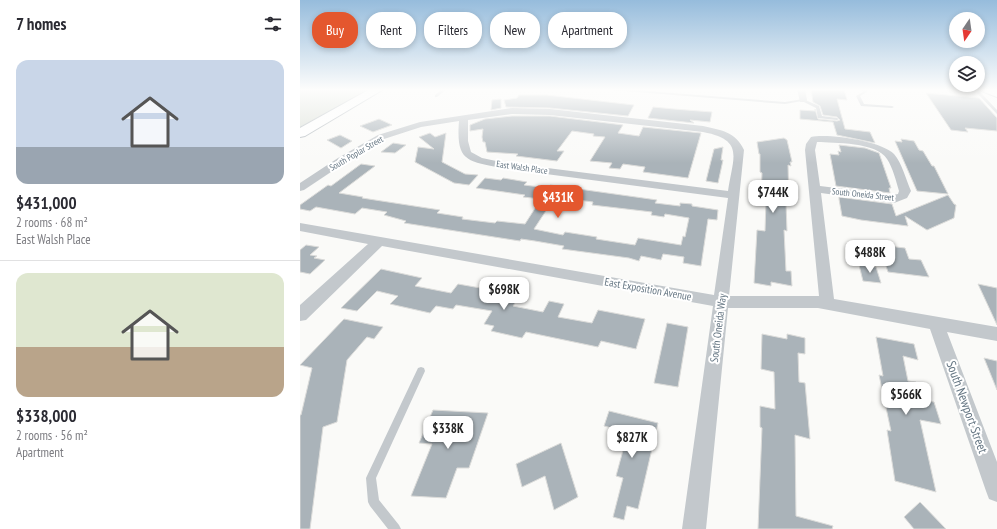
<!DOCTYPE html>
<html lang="en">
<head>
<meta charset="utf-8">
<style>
  :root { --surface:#fff; --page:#f2f2f3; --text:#2b2b33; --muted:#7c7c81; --line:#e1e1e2; --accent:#e4572e }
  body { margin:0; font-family:"PT Sans Narrow",sans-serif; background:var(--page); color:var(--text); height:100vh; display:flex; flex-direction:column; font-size:15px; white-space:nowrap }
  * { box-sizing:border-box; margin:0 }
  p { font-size:13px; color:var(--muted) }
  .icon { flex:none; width:22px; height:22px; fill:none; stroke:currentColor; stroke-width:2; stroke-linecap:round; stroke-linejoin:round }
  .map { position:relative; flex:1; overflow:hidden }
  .details { display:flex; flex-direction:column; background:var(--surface); width:300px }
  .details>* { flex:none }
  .hud { position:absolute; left:12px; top:12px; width:380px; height:36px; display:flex; gap:8px }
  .needle { width:26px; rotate:193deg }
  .fabs { position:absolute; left:649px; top:12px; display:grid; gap:8px }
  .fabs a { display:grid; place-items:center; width:36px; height:36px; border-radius:50%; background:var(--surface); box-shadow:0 2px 6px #0003; font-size:20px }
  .price { position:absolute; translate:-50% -34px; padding:0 9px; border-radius:8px; background:#fff; color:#222; font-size:13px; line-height:26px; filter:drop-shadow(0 1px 2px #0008) }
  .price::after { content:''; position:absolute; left:50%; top:24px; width:12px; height:9px; margin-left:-6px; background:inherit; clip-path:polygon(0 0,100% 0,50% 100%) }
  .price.active { background:var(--accent); color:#fff }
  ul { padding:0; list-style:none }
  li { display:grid; align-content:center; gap:8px; height:212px; padding:0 16px }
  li+li { border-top:1px solid var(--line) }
  li span { display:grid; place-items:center; height:124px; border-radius:12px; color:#555 }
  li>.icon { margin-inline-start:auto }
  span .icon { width:72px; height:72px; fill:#fffc; stroke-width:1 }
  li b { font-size:17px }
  h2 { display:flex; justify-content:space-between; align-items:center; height:48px; padding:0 16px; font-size:17px }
  .tag { padding:0 14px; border-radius:16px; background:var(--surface); box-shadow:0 2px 6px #0003; font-size:14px; line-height:36px }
  .tag.active { background:var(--accent); color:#fff }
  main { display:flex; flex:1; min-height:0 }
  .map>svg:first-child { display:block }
  .green { fill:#dadfd7 }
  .building { fill:#aab3b9; stroke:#dcdcda; fill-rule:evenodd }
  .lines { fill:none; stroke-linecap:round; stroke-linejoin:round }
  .secondary-casing { stroke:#b3babf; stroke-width:2 }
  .primary-casing { stroke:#b5babe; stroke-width:2 }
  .service { fill:#c3c8cc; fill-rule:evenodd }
  .minor { fill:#c3c8cc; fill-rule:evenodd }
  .secondary { fill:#fff; fill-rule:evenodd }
  .primary { fill:#fff; fill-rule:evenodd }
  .labels { text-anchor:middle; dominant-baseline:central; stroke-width:4; stroke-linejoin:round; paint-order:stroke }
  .far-street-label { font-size:9px; fill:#657683; stroke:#fff }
  .street-label { font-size:11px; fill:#657683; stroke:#fff }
  .near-street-label { font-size:13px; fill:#657683; stroke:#fff }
</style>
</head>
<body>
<main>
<section class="details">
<h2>7 homes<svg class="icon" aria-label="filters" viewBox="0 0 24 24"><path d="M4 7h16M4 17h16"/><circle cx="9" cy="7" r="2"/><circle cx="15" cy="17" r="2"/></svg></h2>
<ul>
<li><span style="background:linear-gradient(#c9d6e8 70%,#9aa5b1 0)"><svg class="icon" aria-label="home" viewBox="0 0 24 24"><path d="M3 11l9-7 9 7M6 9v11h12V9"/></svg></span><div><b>$431,000</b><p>2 rooms · 68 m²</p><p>East Walsh Place</p></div></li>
<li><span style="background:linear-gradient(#dfe7d0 60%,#b9a48a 0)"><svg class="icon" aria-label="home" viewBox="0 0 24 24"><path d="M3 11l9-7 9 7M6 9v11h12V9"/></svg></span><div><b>$338,000</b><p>2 rooms · 56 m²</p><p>Apartment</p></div></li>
</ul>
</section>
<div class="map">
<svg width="697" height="529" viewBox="0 0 697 529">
  <rect width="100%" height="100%" fill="#fafaf8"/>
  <polygon class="green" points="0,89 70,89 0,127"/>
  <g class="building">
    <polygon points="511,89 544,89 547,100 537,99 545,129 570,132 575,143 537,135 533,122 500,119 500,110 515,111 515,109 518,119 537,121 540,120 537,117 523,115 520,106 513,102"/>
    <polygon points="626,93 679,98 697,118 697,131 665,128 668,132 651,130"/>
    <polygon points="219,95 247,95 334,105 328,116 250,108 206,107 204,100 217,98"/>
    <polygon points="201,99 201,108 191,110 192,100"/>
    <polygon points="353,107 374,109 412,112 410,122 390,120 394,123 348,118"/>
    <polygon points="212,116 250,116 323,125 318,133 339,136 343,127 401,133 388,178 343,172 345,167 323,164 320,169 309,168 312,163 290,161 305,137 293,136 294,134 272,131 257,151 264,151 257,161 216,156 218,154 187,152 185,142 183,142 182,137 183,129 170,131 170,125 185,119"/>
    <polygon points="79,119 92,125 73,132 60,126"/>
    <polygon points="130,133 135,137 146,133 142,162 165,174 178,175 169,185 154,183 115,162 118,147 134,149 119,137"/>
    <polygon points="40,135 52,141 41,148 27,140"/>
    <polygon points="484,138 487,140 492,162 490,162 491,166 488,165 489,205 486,204 487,231 484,230 486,271 491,271 492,286 471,282 471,286 454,283 457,230 465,231 466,201 461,201 462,173 460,172 460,154 459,154 457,142"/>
    <polygon points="601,139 614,141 619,150 623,151 632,166 634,166 648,194 617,191 595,141 602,142"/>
    <polygon points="93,143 106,145 95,153 81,152"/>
    <polygon points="539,145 565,148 579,153 591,188 589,188 590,193 536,186 530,154 539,155 538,151 541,152"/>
    <polygon points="423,147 421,160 423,160 418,183 406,181 414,149"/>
    <path d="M 61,164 L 75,166 L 39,193 L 63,197 L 62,198 L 140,210 L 137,213 L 163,217 L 162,219 L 195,223 L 197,221 L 225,224 L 241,199 L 223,197 L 225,195 L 176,188 L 185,178 L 201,180 L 203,178 L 227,182 L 224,185 L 248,188 L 250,185 L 343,198 L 357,200 L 355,203 L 380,206 L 380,203 L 392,204 L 392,206 L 418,210 L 417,220 L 408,219 L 401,266 L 383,263 L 384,257 L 363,254 L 361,260 L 341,256 L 339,261 L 329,258 L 262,249 L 264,246 L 235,241 L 221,239 L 220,241 L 104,223 L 106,221 L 84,215 L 87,212 L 62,208 L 55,214 L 16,207 L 10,211 L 0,209 L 0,205 L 28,185 L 31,186 ZM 255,197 L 293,202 L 292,205 L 352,212 L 351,215 L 364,217 L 365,214 L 389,218 L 385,237 L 383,236 L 381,245 L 338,238 L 335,245 L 296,239 L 297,237 L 265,232 L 263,235 L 234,229 Z"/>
    <polygon points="648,195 654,204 656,205 654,218 627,230 605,216 608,226 561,220 542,216 539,199 539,197 592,204 596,216"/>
    <polygon points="6,245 19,247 10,255 17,256 14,258 25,260 10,274 0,272 0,250"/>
    <polygon points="579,245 605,248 609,259 621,260 629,277 588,272"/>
    <polygon points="559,265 576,267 581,283 563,281"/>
    <polygon points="81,269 122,278 115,286 151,293 158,284 220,295 213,306 243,312 249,301 264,304 258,317 292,323 298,310 345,319 336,349 301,341 298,347 226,332 222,338 191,331 194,326 184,324 192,311 156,305 153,309 136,306 130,313 90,304 98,296 77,291 57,311 41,308"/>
    <polygon points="678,284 697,288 697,325"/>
    <polygon points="44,319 83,327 74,339 67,337 47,360 37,422 23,427 10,529 0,529 0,415 1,415 12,368 0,365"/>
    <polygon points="367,323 388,327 378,387 354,383"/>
    <polygon points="462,334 487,339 487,334 505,338 505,354 498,353 499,382 505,383 510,439 495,435 496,516 533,526 532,529 458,529 462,428 460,427 460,406 475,409 474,372 461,369"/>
    <polygon points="576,337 614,344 618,360 603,356 608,381 616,382 621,400 634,402 641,424 620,420 636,492 595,481 587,430 591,431 579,375 583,376"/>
    <polygon points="684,358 697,361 697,390"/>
    <polygon points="133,410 188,413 169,468 157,468 146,498 111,496 132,444 119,443"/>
    <polygon points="309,411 358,423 338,509 327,506 324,520 313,517 323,478 316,476 328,432 304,426"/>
    <polygon points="261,443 278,497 254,510 245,476 222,487 216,464"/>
    <polygon points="620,502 646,529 614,529 604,517"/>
  </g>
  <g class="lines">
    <defs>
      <polygon id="secondary" points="70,89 84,89 5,136 0,137 0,128"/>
      <polygon id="primary" points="682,89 697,89 697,97 684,92"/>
    </defs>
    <use href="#secondary" class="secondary-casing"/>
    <use href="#primary" class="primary-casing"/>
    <g class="service">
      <polygon points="142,89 147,89 137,97 135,97 135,95"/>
      <polygon points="299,89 322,89 485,102 503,99 519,106 522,116 537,118 539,119 537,120 518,118 516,108 502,101 485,104"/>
      <polygon points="562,89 566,89 567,92 560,96 564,104 592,106 594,107 592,108 561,106 556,96 563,92"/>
      <polygon points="680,89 684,89 681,93 697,110 697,114 678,94 677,93"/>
      <polygon points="121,367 124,368 125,371 76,478 79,500 99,525 101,529 88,529 70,506 68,502 66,478 118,368"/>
    </g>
    <g class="minor">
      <polygon points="497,89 505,89 507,100 506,102 500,102"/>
      <path d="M 212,108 L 250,109 L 403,126 C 421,130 436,132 444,150 L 429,296 L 519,296 L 505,150 L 506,144 L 511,137 C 527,133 582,141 594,154 C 602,163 606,180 611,191 L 607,198 L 594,203 L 521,193 L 534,299 L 697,327 L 697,341 L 647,332 L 697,462 L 697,502 L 689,499 L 686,491 L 630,329 L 518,308 L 428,308 L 406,529 L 382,529 L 413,306 L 82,246 L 6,320 L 0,321 L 0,305 L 68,244 L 0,231 L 0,223 L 414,295 L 428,198 L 201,168 C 166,161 156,161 159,121 L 121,127 L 84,139 L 46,162 L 4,190 L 0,191 L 0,183 L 38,158 L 78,135 L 120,122 ZM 212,114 L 250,115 L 403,132 C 445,140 433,157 428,191 L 201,162 L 182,158 L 171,152 L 168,141 L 168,120 ZM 517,142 C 534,143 577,142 587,159 C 593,168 596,181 599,191 L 598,194 L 593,195 L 520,186 L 515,150 Z"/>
    </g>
    <use href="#secondary" class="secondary"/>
    <use href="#primary" class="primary"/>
  </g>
  <linearGradient id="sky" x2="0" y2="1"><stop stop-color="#96bcdc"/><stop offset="0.55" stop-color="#fdfdfc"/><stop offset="1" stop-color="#fdfdfc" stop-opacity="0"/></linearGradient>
  <rect width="697" height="163" fill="url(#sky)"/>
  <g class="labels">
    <g class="far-street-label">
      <text transform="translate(56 153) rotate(-30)">South Poplar Street</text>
      <text transform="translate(222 167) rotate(8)">East Walsh Place</text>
      <text transform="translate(563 194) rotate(6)">South Oneida Street</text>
    </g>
    <g class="street-label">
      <text transform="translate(348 289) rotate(10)">East Exposition Avenue</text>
      <text transform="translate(418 328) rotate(-83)">South Oneida Way</text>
    </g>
    <g class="near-street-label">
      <text transform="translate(667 407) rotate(70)">South Newport Street</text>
    </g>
  </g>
</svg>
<div class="fabs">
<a><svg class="needle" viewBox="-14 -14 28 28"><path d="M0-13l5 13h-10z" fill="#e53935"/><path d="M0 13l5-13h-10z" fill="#7c7c81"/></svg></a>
<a><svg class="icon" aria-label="layers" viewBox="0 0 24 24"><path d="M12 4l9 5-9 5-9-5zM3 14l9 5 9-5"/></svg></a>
</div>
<b class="price" style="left:473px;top:214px">$744K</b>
<b class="price active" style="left:258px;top:219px">$431K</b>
<b class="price" style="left:570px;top:274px">$488K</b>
<b class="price" style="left:204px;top:311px">$698K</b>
<b class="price" style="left:606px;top:416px">$566K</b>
<b class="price" style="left:148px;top:450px">$338K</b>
<b class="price" style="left:332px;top:459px">$827K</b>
<div class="hud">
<a class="tag active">Buy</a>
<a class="tag">Rent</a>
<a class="tag">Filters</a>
<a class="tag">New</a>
<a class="tag">Apartment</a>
</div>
</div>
</main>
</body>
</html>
